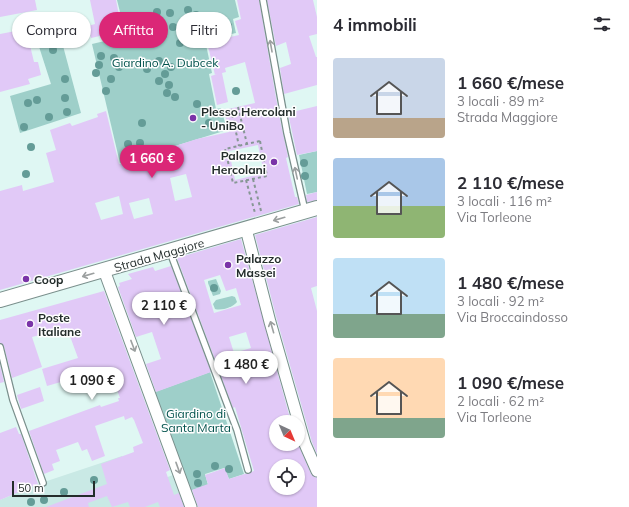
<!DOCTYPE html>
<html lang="it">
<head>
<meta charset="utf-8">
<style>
  :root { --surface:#fff; --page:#f7f7f7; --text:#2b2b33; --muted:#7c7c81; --accent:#db2777 }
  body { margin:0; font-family:Mulish,sans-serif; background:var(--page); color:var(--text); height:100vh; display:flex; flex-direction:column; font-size:15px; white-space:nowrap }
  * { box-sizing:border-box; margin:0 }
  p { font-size:13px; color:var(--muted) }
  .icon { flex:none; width:22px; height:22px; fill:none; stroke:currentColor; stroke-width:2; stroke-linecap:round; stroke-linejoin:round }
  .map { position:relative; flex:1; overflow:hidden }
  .panel { display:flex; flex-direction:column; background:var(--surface); width:312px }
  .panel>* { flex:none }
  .banner { position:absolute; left:12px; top:12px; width:245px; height:36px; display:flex; gap:8px }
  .needle { width:26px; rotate:136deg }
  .tools { position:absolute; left:269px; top:415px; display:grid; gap:8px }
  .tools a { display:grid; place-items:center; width:36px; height:36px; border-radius:50%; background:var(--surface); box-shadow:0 1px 3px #0004; font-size:20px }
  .scale { position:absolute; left:12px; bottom:10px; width:83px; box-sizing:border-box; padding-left:4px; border:2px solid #232c2b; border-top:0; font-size:11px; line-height:14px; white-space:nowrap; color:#232c2b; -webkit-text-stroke:3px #fefefe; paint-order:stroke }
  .price { position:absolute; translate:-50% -34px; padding:0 9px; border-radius:14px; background:#fff; color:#222; font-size:13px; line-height:26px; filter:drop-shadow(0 1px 2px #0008) }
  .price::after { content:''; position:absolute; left:50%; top:24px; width:12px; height:9px; margin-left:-6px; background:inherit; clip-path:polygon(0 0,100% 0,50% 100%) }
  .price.on { background:var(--accent); color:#fff }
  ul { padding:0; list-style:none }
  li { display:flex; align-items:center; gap:12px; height:100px; padding:0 16px }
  li span { display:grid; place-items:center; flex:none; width:112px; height:80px; border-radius:4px; color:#555 }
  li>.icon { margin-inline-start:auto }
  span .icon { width:48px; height:48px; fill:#fffc; stroke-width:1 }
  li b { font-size:17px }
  h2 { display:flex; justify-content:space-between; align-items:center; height:48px; padding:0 16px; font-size:17px }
  .pill { padding:0 14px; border-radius:18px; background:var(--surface); box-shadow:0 1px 3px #0004; font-size:14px; line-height:36px }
  .pill.on { background:var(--accent); color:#fff }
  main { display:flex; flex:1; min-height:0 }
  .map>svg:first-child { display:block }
  .built { fill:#c9e9e5 }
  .green { fill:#9ecfc9 }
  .building { fill:#e1c9f7; fill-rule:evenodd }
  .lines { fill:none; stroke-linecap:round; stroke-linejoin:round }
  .service-casing { stroke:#7a8f8c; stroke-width:8 }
  .minor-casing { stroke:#7a8f8c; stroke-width:13 }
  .tertiary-casing { stroke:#7a8f8c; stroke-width:16 }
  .path { stroke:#869794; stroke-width:2; stroke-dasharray:3 3; stroke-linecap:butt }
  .service { stroke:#fff; stroke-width:5.5 }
  .minor { stroke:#fff; stroke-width:11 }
  .tertiary { stroke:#fff; stroke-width:14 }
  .tree { fill:#649c97 }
  .oneway { stroke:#9ca0a0 }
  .poi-dot { fill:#7a34a8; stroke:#fefefe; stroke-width:1.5 }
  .labels { text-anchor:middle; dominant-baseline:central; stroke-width:3; stroke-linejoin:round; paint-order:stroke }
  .park-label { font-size:12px; fill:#00524c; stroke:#fefefe }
  .poi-label { font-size:12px; font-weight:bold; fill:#232c2b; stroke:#fefefe; text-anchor:start }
  .street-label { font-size:12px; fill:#232c2b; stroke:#fefefe }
</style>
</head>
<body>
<main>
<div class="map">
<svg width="317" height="507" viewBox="0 0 317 507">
  <rect width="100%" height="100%" fill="#dff7f3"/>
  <polygon class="built" points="122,456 132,484 146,485 173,475 184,507 0,507 0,500 38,484"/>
  <g class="green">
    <polygon points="117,0 235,0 239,17 233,19 236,33 205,40 212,73 209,74 216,109 221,108 227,130 120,163 92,44 126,36"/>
    <polygon points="51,25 59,31 81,113 20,133 10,96 51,84 33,28"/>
    <polygon points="317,151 317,192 307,194 299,155"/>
    <polygon points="216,279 221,291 220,294 213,296 208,283 208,281"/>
    <path d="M 232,296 L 235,297 L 237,302 C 233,307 222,311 215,309 L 213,304 L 216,300 Z"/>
    <polygon points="210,372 244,474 229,479 224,468 205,474 208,485 189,491 155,392"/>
  </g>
  <g class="building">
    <polygon points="0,0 35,0 37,10 0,17"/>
    <polygon points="90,0 116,0 122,31 91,38 88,26 95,24"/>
    <path d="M 237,0 L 259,0 L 279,115 L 288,157 L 286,158 L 295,197 L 297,197 L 299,204 L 0,290 L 0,191 L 22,185 L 23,191 L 54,182 L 46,153 L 56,150 L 50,130 L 70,123 L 72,126 L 98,117 L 97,114 L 106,111 L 119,164 L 197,139 L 229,132 L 224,110 L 255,103 L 245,62 L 225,68 L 226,72 L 222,73 L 228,102 L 217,105 L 211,76 L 217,74 L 215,75 L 207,42 L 239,35 L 235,21 L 241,19 ZM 258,145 L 264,173 L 235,180 L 229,151 ZM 186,174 L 192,197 L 175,201 L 170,178 ZM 119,196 L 123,214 L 101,220 L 95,203 ZM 149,198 L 153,214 L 134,219 L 129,203 Z"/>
    <polygon points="267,0 313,0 317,17 317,34 309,36 316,57 317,57 317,85 284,94 280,68 291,64 286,42 276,46"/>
    <polygon points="26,29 34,62 38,62 41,75 28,79 30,84 0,92 0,34"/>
    <polygon points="317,106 317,151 297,155 288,113"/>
    <polygon points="317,192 317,200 307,202 306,195"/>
    <polygon points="317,217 317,286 311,288 317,311 317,454 312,442 277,320 255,235"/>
    <path d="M 241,239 L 291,422 L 276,422 L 276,444 L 298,444 L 311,474 L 317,478 L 317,507 L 198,507 L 192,490 L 208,484 L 205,475 L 225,468 L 229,479 L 254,471 L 235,407 L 233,408 L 177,258 ZM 220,275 L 226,291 L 236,288 L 241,305 L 214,313 L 204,280 ZM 246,332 L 251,348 L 234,353 L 229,337 ZM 276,466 L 298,466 L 298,488 L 276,488 Z"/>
    <polygon points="171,266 211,372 156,392 146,364 161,359 152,332 136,337 118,287 120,286 119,283 132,279 128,274 153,267 155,271"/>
    <polygon points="104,291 170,470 166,472 174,495 179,493 184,507 160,507 158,502 145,507 130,507 128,502 112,507 107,496 88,503 89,507 46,507 107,484 101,464 134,452 133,447 143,443 134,420 132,417 125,420 124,416 95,426 105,456 92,461 87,449 82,451 78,442 56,450 60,461 52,464 54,470 44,474 29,431 100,405 101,407 119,401 118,398 120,398 109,368 47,386 42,369 78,358 67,328 32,337 42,367 12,378 4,346 0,343 0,320"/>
    <polygon points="0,365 4,382 0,383"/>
    <polygon points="40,387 44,401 21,409 17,395"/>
    <polygon points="16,427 19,434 21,434 38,484 0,500 0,433"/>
  </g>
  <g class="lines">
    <defs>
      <g id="service">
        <polyline points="263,0 287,133 305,211"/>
        <polyline points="170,252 237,430 248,470"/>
        <polyline points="0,347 13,400 43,483"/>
      </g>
      <g id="minor">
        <polyline points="246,229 270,322 305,444 317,471"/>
        <polyline points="104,270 191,507"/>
      </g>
      <polyline id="tertiary" points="0,300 317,208"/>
    </defs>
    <use href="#service" class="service-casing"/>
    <use href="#minor" class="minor-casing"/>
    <use href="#tertiary" class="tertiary-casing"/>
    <g class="path">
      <polyline points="238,107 247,144"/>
      <polyline points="231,109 239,146"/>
      <polygon points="260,141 267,176 233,183 225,149"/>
      <polyline points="253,179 261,211"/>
      <polyline points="246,180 255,213"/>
    </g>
    <use href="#service" class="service"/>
    <use href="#minor" class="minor"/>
    <use href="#tertiary" class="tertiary"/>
  </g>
  <g class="tree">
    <circle cx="188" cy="10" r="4"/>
    <circle cx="157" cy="12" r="4"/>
    <circle cx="170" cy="13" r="4"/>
    <circle cx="196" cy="15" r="4"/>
    <circle cx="186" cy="19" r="4"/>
    <circle cx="72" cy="20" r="4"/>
    <circle cx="158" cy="25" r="4"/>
    <circle cx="190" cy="26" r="4"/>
    <circle cx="203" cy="26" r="4"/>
    <circle cx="228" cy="26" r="4"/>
    <circle cx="173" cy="27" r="4"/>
    <circle cx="163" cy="35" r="4"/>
    <circle cx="49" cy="37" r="4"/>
    <circle cx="75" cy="38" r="4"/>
    <circle cx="155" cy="42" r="4"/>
    <circle cx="180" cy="43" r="4"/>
    <circle cx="53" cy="50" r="4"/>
    <circle cx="101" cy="56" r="4"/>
    <circle cx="114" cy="58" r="4"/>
    <circle cx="159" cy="61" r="4"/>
    <circle cx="99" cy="65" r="4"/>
    <circle cx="119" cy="67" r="4"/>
    <circle cx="171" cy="67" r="4"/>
    <circle cx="147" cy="69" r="4"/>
    <circle cx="96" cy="73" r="4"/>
    <circle cx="165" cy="74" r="4"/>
    <circle cx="65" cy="79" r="4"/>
    <circle cx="111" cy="79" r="4"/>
    <circle cx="159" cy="81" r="4"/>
    <circle cx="169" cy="85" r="4"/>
    <circle cx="106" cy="91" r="4"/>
    <circle cx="236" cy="91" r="4"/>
    <circle cx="167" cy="93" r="4"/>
    <circle cx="175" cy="97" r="4"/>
    <circle cx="65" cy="98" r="4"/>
    <circle cx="37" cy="100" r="4"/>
    <circle cx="28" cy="103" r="4"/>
    <circle cx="197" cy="104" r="4"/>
    <circle cx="67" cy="112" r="4"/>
    <circle cx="49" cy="117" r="4"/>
    <circle cx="142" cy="123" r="4"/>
    <circle cx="209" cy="123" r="4"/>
    <circle cx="24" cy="127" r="4"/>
    <circle cx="140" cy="143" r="4"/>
    <circle cx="128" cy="144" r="4"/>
    <circle cx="31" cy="147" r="4"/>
    <circle cx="304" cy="163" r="4"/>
    <circle cx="26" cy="174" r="4"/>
    <circle cx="305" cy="176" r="4"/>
    <circle cx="214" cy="288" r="4"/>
    <circle cx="215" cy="466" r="4"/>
    <circle cx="229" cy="469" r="4"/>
    <circle cx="197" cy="474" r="4"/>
    <circle cx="94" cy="480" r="4"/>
    <circle cx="198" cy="483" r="4"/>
    <circle cx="64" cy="492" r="4"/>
    <circle cx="44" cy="500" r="4"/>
    <circle cx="31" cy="502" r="4"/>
  </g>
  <defs><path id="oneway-shaft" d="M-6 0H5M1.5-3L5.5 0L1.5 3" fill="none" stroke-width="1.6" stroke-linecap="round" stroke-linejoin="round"/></defs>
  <g class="oneway">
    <use href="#oneway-shaft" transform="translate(271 46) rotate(-100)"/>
    <use href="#oneway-shaft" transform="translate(296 173) rotate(-102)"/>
    <use href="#oneway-shaft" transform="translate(279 219) rotate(164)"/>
    <use href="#oneway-shaft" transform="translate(88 275) rotate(164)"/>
    <use href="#oneway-shaft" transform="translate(272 327) rotate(-106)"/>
    <use href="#oneway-shaft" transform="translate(133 346) rotate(69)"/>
    <use href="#oneway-shaft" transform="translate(178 468) rotate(70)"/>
  </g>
  <g class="poi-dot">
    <circle cx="193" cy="118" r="4"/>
    <circle cx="274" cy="162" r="4"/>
    <circle cx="228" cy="265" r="4"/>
    <circle cx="26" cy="279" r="4"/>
    <circle cx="30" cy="324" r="4"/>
  </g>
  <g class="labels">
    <g class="park-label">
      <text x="165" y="62">Giardino A. Dubcek</text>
      <text x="196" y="413">Giardino di<tspan x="196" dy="14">Santa Marta</tspan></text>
    </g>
    <g class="poi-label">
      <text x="201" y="111">Plesso Hercolani<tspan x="201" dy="14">- UniBo</tspan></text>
      <text x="266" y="155" text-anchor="end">Palazzo<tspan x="266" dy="14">Hercolani</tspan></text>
      <text x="236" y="258">Palazzo<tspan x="236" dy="14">Massei</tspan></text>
      <text x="34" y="279">Coop</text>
      <text x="38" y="317">Poste<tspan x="38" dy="14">Italiane</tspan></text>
    </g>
    <g class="street-label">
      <text transform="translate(159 255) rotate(-16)">Strada Maggiore</text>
    </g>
  </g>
</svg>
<div class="tools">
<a><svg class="needle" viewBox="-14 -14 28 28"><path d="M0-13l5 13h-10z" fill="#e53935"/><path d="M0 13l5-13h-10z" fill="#7c7c81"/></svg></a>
<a><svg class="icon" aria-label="locate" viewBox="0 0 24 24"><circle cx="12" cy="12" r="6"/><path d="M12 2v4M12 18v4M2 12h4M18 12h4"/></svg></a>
</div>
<div class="scale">50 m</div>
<b class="price on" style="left:152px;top:179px">1 660 €</b>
<b class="price" style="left:164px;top:326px">2 110 €</b>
<b class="price" style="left:246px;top:385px">1 480 €</b>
<b class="price" style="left:92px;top:401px">1 090 €</b>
<div class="banner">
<a class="pill">Compra</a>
<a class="pill on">Affitta</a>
<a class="pill">Filtri</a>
</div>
</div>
<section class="panel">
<h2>4 immobili<svg class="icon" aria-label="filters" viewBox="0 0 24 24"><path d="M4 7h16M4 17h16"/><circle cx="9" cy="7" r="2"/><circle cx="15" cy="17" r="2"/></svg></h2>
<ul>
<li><span style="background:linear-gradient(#c9d6e8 75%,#b9a48a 0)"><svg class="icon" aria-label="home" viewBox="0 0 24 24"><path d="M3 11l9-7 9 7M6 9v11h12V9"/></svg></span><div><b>1 660 €/mese</b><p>3 locali · 89 m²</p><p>Strada Maggiore</p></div></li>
<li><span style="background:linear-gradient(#a9c7e8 60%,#8fb573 0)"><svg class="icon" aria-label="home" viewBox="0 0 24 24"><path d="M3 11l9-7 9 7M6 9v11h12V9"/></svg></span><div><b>2 110 €/mese</b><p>3 locali · 116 m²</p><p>Via Torleone</p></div></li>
<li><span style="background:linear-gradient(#bfe0f5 70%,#7fa58c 0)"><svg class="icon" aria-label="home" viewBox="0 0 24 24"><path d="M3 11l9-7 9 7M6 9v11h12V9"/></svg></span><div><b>1 480 €/mese</b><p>3 locali · 92 m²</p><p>Via Broccaindosso</p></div></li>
<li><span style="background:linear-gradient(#ffd9b3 75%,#7fa58c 0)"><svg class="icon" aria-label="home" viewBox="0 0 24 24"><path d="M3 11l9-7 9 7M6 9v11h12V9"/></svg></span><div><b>1 090 €/mese</b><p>2 locali · 62 m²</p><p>Via Torleone</p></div></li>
</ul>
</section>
</main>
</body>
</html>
